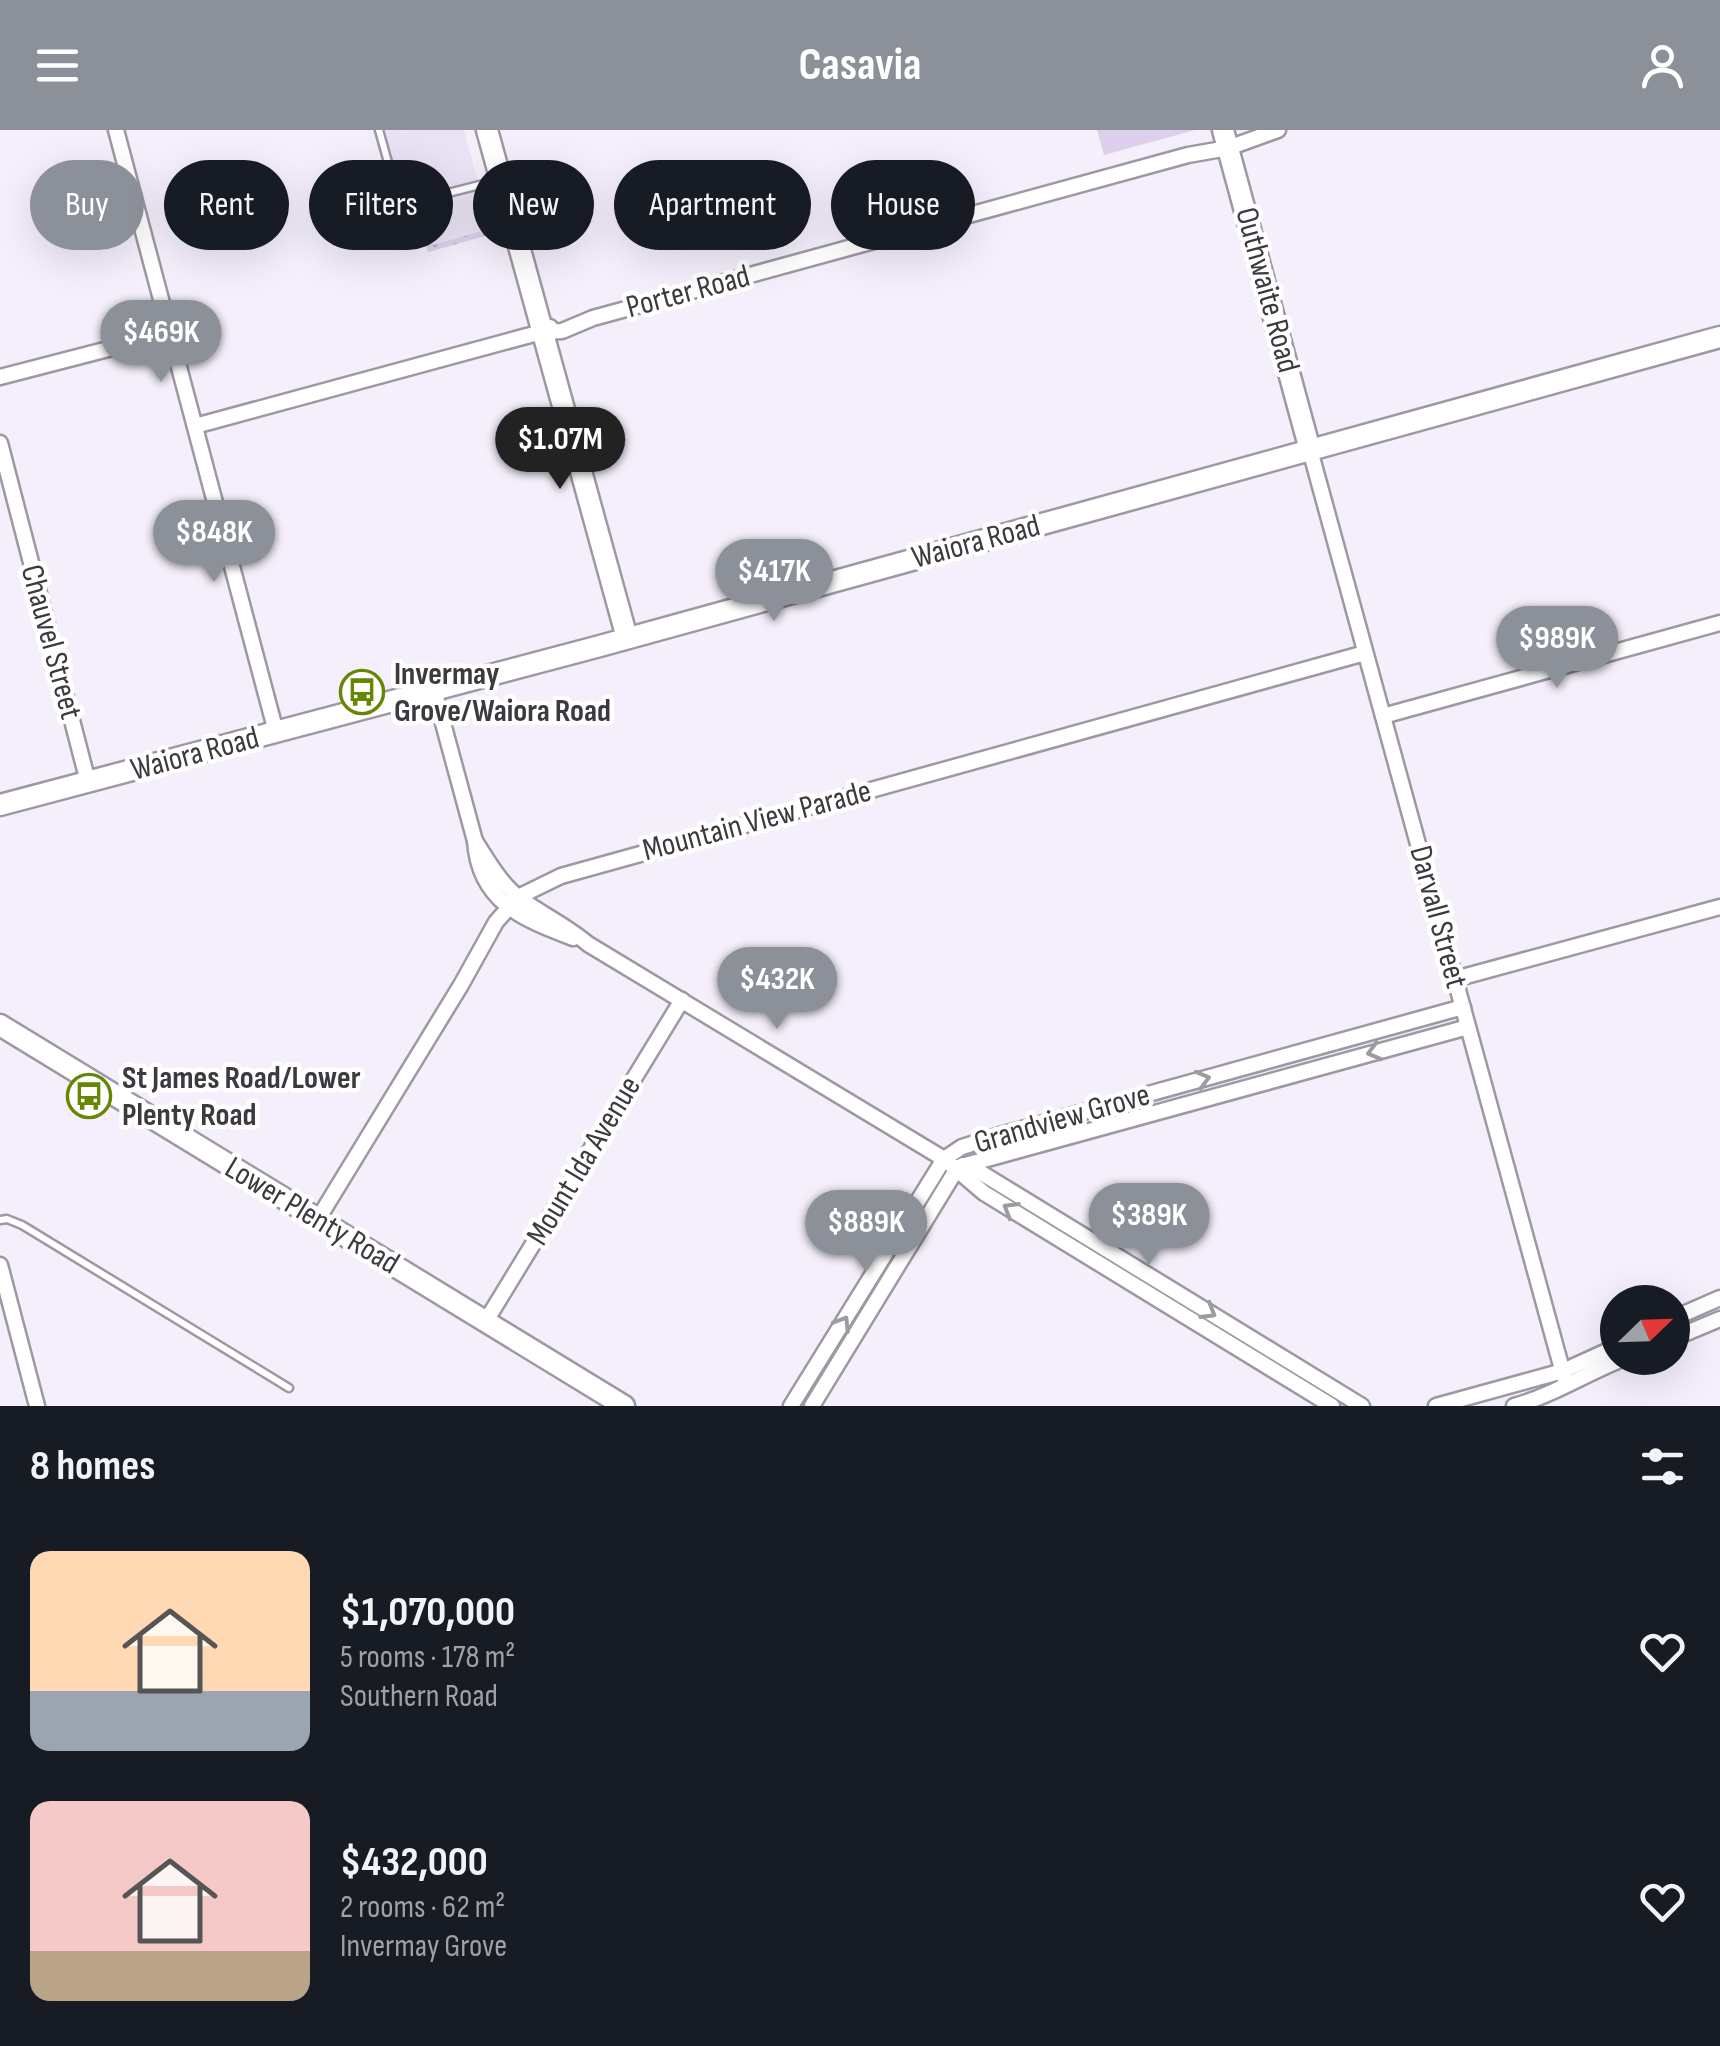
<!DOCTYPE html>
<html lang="en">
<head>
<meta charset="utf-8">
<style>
  :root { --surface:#171b24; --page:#20242c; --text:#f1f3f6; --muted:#9ea1a6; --accent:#8c9099 }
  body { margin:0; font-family:"Sofia Sans Condensed",sans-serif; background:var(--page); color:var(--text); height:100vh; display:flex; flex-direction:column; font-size:38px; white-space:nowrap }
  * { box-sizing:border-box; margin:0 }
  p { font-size:32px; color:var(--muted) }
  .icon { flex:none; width:55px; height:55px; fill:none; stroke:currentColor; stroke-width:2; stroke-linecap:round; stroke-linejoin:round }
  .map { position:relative; height:1276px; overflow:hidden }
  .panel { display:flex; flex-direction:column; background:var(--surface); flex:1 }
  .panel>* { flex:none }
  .hud { position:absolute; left:30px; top:30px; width:1000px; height:90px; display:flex; gap:20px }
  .needle { width:65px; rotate:67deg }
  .controls { position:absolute; left:1600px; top:1155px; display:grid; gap:20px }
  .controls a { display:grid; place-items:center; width:90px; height:90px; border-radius:50%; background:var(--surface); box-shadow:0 10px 40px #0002; font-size:50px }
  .price { position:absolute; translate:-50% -85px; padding:0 22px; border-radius:35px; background:var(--accent); color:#fff; font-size:32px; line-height:65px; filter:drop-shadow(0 2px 5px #0008) }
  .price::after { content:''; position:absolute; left:50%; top:60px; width:30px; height:22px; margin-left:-15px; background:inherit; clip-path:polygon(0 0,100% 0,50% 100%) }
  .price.on { background:#222; color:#fff }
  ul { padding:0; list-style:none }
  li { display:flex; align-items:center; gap:30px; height:250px; padding:0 30px }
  li span { display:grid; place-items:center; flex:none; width:280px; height:200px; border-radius:20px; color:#555 }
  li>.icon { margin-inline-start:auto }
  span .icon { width:120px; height:120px; fill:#fffc; stroke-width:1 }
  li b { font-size:42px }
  h2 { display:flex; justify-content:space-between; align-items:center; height:120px; padding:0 30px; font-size:42px }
  .chip { padding:0 35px; border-radius:45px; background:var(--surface); box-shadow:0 10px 40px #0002; font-size:35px; line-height:90px }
  .chip.on { background:var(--accent); color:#fff }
  header { display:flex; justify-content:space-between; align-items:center; height:130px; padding:0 30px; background:var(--accent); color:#fff; font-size:45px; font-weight:700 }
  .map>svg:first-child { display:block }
  .built { fill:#eae3f5 }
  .park { fill:#ddd0ed }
  .garden { fill:url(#garden-dots) }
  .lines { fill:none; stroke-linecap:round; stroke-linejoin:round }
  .lane-casing { stroke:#9d98a4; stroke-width:11 }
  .street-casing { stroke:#9d98a4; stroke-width:19 }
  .secondary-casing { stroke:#9d98a4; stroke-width:25 }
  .lane { stroke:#fff; stroke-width:6 }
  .street { stroke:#fff; stroke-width:14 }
  .secondary { stroke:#fff; stroke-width:20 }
  .oneway { stroke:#9e9c9f }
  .labels { text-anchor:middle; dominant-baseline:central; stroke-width:9; stroke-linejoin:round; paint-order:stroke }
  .street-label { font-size:32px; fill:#3c3a3f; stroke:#fff }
  .poi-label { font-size:32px; font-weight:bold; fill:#3c3a3f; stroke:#fff; text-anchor:start }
</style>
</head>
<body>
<header><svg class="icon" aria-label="menu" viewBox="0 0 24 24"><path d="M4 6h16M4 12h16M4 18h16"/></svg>Casavia<svg class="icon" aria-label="person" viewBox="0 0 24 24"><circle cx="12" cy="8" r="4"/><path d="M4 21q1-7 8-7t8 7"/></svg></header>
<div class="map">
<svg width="1720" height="1276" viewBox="0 0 1720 1276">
  <defs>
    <pattern id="garden-dots" width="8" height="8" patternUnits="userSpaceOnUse" patternTransform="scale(2.5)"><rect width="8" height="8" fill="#ddd0ed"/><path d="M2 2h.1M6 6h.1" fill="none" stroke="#bfb3cc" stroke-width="1.8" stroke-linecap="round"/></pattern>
  </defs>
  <rect width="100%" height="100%" fill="#f4effb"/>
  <polygon class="built" points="374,0 464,0 492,104 428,122 416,76 397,82"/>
  <polygon class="park" points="1097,0 1195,0 1104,25"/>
  <polygon class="garden" points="418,75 427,94 433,115 486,100 484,89 488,88 492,104 428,122 416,76"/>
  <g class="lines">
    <defs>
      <g id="lane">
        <polyline points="379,0 396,61 409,73 499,50"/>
        <polyline points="0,1090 7,1089 22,1095 289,1258"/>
      </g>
      <g id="street">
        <polyline points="116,0 276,602"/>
        <polyline points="542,202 562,201 593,188 1188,25 1228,18 1278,0"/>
        <polyline points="0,247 170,203"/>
        <polyline points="195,296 523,207 542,202 550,197"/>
        <polyline points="0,313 88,652"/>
        <polyline points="1310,320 1566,1254"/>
        <path d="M 434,560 L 475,711 C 479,772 523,789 573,808"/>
        <polyline points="1383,586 1720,493"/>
        <path d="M 475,711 C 488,731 501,755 521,769 C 543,785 567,796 588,814 L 944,1029 L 984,1063 L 1332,1276"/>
        <polyline points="1455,849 1720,777"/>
        <polyline points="963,1035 975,1039 1362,1276"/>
        <polyline points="318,1089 461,855 496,792 518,767 561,746 1365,523"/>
        <polyline points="0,1135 37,1276"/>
        <polyline points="1672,1189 1720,1168"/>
        <polyline points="486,1191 682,870"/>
        <polyline points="1672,1209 1720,1189"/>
        <polyline points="791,1276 944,1029 962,1017 1000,1005 1463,877"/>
        <polyline points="812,1276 958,1037 1468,897"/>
        <polyline points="1436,1276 1563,1241 1618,1216"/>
        <path d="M 1514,1276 C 1553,1265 1587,1243 1625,1228"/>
      </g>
      <g id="secondary">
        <polyline points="487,0 627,508"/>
        <polyline points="1223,0 1310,320"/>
        <polyline points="0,675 600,516 1720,207"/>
        <polyline points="0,895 624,1276"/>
      </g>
    </defs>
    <use href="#lane" class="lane-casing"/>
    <use href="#street" class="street-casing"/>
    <use href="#secondary" class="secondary-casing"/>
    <use href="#lane" class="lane"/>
    <use href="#street" class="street"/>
    <use href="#secondary" class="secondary"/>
  </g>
  <defs><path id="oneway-chevron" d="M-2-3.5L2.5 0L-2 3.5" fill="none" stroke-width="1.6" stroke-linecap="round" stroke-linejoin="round" transform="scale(2.5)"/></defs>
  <g class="oneway">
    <use href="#oneway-chevron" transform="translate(1374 922) rotate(165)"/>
    <use href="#oneway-chevron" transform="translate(1203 949) rotate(-15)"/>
    <use href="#oneway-chevron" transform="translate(1010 1079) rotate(-149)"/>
    <use href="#oneway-chevron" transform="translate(1209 1182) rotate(31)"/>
    <use href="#oneway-chevron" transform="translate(843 1193) rotate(-58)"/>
  </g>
  <defs>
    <symbol id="bus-ring" viewBox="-11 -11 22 22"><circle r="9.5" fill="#fff" stroke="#668704" stroke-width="1.5"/><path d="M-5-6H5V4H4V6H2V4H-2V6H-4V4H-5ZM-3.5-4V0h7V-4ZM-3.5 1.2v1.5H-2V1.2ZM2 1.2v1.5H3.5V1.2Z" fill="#668704"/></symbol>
  </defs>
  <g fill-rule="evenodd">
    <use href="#bus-ring" x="337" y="537" width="50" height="50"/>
    <use href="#bus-ring" x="64" y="941" width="50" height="50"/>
  </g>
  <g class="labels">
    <g class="street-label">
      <text transform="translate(1267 160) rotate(75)">Outhwaite Road</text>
      <text transform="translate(688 162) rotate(-15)">Porter Road</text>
      <text transform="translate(976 412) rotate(-15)">Waiora Road</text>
      <text transform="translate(51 512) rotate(75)">Chauvel Street</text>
      <text transform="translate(195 624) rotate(-15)">Waiora Road</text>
      <text transform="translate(757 691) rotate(-15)">Mountain View Parade</text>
      <text transform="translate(1438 787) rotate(75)">Darvall Street</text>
      <text transform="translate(1062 989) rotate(-16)">Grandview Grove</text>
      <text transform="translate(584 1031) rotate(-59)">Mount Ida Avenue</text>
      <text transform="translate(312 1086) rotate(31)">Lower Plenty Road</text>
    </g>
    <g class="poi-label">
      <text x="394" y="544">Invermay<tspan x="394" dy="37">Grove/Waiora Road</tspan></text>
      <text x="122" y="948">St James Road/Lower<tspan x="122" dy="37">Plenty Road</tspan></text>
    </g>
  </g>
</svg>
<div class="controls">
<a><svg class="needle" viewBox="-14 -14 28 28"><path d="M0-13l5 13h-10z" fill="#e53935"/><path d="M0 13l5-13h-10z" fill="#9ea1a6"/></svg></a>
</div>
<b class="price" style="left:161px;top:255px">$469K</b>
<b class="price on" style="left:560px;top:362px">$1.07M</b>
<b class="price" style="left:214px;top:455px">$848K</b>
<b class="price" style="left:774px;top:494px">$417K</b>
<b class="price" style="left:1557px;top:561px">$989K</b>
<b class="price" style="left:777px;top:902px">$432K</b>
<b class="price" style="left:1149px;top:1138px">$389K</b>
<b class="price" style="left:866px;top:1145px">$889K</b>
<div class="hud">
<a class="chip on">Buy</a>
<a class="chip">Rent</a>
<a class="chip">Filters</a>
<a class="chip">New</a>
<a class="chip">Apartment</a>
<a class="chip">House</a>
</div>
</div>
<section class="panel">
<h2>8 homes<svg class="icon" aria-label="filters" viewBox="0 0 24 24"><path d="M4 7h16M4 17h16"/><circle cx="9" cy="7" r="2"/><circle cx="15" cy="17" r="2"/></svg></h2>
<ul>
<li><span style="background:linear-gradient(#ffd9b3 70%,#9aa5b1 0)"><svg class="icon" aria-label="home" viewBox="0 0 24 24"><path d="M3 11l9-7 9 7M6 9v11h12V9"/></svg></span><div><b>$1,070,000</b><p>5 rooms · 178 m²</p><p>Southern Road</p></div><svg class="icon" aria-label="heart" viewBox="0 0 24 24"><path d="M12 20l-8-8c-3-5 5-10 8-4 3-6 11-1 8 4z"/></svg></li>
<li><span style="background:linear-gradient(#f6c9c9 75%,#b9a48a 0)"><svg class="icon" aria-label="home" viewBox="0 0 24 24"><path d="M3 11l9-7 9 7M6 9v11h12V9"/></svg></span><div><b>$432,000</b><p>2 rooms · 62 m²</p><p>Invermay Grove</p></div><svg class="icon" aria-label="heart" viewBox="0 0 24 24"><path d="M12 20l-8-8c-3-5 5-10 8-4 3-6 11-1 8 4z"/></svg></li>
</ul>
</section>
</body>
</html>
